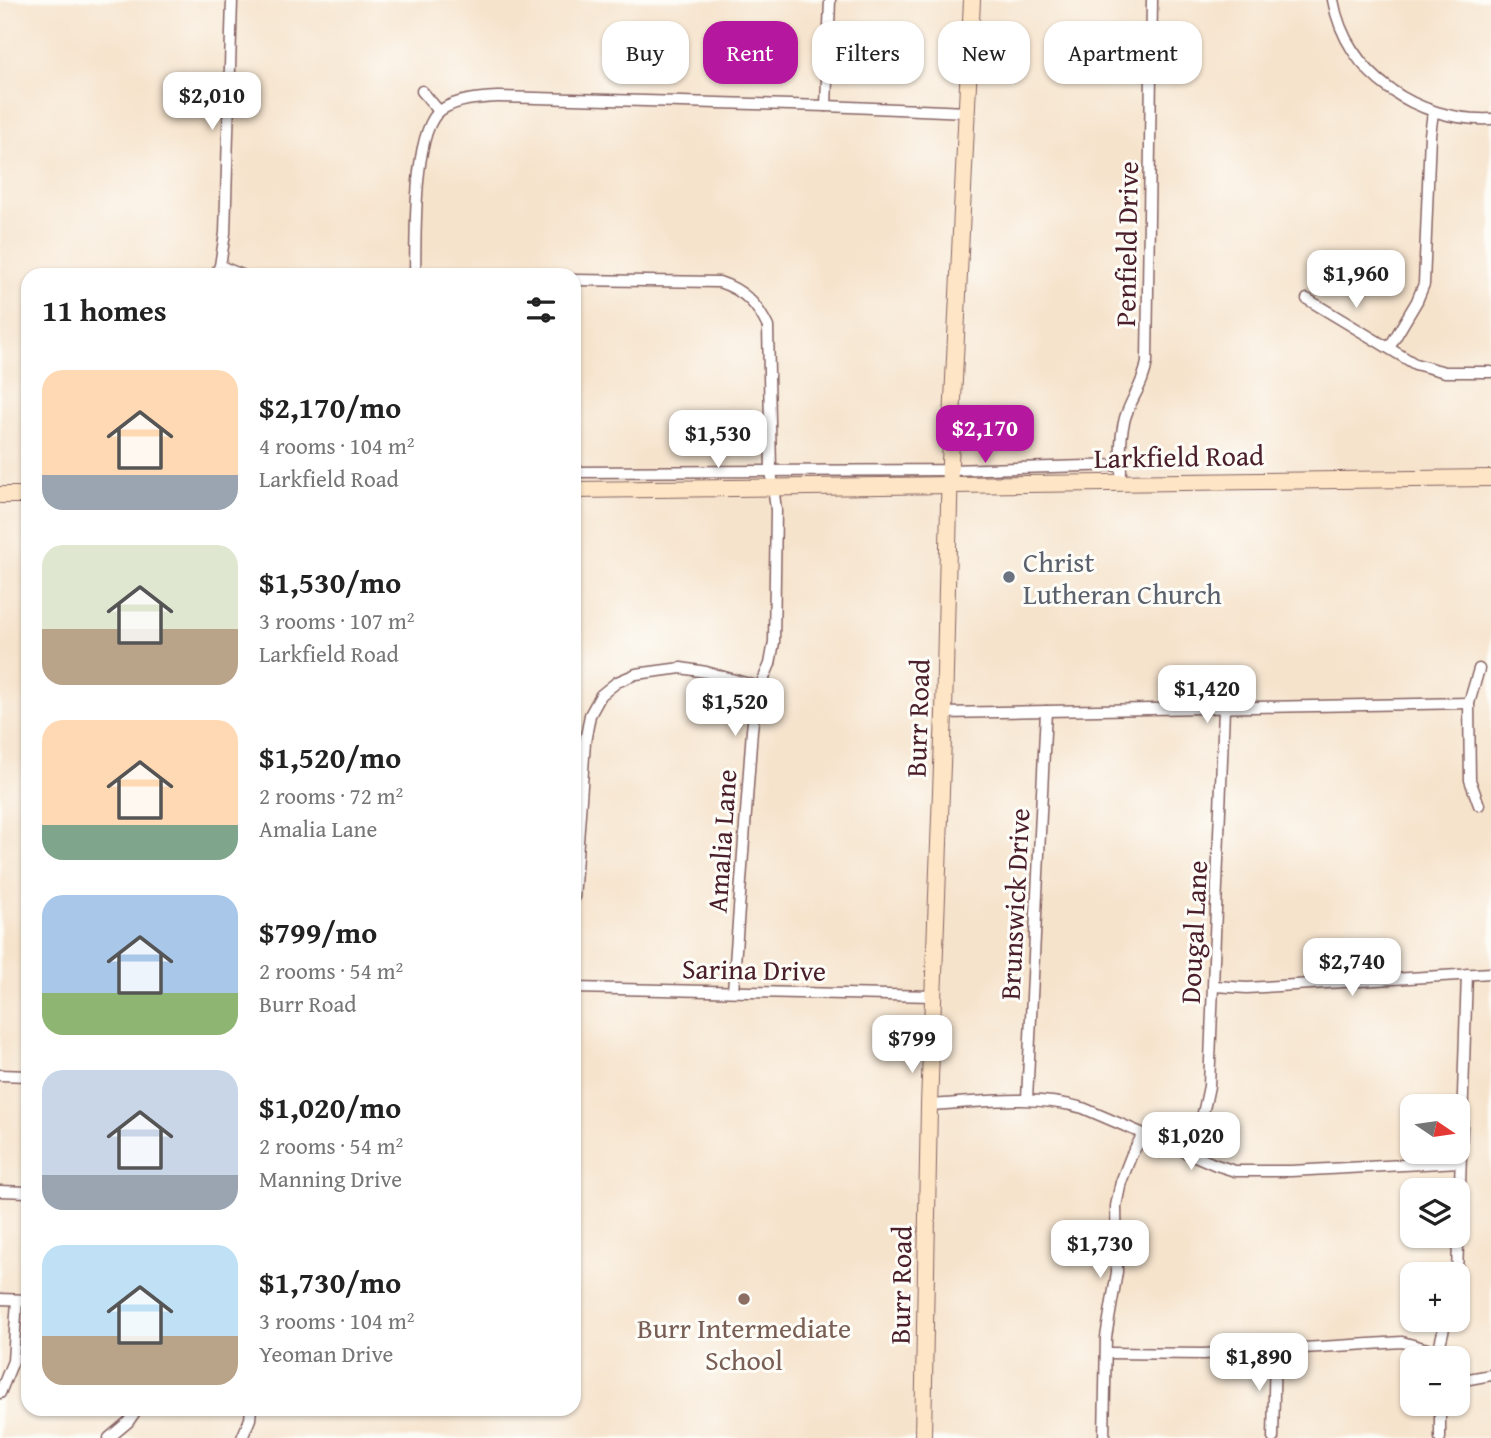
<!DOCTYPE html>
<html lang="en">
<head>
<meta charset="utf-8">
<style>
  :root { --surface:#fff; --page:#f2f2f2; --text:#222; --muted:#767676; --accent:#b5179e }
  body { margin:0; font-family:"Gentium Book Plus",serif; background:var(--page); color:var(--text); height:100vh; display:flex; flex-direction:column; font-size:26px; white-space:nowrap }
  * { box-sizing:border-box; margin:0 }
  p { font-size:23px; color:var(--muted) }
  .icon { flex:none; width:38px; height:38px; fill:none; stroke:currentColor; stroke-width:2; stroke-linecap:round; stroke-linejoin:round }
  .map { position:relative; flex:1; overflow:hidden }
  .side { position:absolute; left:21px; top:268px; width:560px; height:1148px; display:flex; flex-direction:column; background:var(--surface); border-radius:21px; box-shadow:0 2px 5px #0004 }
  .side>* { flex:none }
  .top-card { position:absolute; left:602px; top:21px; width:665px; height:63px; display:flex; gap:14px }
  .needle { width:46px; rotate:103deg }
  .fabs { position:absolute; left:1400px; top:1094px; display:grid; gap:14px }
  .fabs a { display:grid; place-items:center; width:70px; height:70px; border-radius:14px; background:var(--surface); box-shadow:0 2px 5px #0004; font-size:35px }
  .price { position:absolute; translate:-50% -60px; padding:0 16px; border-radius:14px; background:#fff; color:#222; font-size:23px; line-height:46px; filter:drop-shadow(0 2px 4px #0008) }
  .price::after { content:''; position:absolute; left:50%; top:42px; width:21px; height:16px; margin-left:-10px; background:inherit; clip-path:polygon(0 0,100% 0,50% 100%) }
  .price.active { background:var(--accent); color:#fff }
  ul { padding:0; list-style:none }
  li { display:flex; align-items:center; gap:21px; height:175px; padding:0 21px }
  li span { display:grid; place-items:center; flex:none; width:196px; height:140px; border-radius:21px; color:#555 }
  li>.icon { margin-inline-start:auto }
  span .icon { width:84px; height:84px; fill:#fffc; stroke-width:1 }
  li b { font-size:30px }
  h2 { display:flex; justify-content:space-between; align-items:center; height:84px; padding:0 21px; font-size:30px }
  .pill { padding:0 24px; border-radius:21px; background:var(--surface); box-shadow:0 2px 5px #0004; font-size:24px; line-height:63px }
  .pill.active { background:var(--accent); color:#fff }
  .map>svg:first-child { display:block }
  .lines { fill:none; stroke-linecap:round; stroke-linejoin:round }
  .street-casing { stroke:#866463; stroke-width:13 }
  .secondary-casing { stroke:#866463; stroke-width:18 }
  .street { stroke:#fff; stroke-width:10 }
  .secondary { stroke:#fde5c5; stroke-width:16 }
  .worship-dot { fill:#6b7280; stroke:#fdfcf7; stroke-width:2.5 }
  .education-dot { fill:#8d6e63; stroke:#fdfcf7; stroke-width:2.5 }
  .labels { text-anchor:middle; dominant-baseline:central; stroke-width:6; stroke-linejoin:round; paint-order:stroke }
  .street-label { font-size:28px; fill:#4a1f2b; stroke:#fdfcf7 }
  .worship-label { font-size:28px; fill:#5b616d; stroke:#fdfcf7; text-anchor:start }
  .education-label { font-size:28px; fill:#785e54; stroke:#fdfcf7 }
</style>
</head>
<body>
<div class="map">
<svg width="1491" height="1438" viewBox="0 0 1491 1438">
  <rect width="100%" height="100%" fill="#fdfcf7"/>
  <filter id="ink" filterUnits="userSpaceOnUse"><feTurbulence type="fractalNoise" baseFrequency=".0143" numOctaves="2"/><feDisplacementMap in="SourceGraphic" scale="14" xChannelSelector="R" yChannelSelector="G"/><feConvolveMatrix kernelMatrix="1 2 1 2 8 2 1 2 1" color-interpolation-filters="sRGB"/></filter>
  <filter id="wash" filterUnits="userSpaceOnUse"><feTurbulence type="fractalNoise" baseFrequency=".00686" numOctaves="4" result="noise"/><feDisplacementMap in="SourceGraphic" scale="28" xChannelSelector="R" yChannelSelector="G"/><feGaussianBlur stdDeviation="1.57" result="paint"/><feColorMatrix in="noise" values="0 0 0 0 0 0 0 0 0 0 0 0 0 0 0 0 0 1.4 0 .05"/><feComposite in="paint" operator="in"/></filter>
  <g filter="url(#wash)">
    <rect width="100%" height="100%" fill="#f6e3cc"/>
  </g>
  <g filter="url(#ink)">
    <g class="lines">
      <defs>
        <g id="street">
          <path d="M 1333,0 C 1346,75 1418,122 1491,119"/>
          <polyline points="422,91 439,111"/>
          <polyline points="826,106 830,0"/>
          <polyline points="220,266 242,275"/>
          <polyline points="215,275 220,266 225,233 232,0"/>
          <path d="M 415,275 C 416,241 412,130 441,110 C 457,99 480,98 499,97 L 826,106 L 967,112"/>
          <path d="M 574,280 L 719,282 C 744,290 757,304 768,327 L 771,470 L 776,510 L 774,642 L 770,664 L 760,687 L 755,706 L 752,730 L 733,991"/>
          <polyline points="1307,299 1415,364 1445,372 1491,372"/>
          <polyline points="1389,348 1417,301 1424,284 1430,135 1433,112"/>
          <polyline points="574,472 950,470 1121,465"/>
          <path d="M 1121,472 C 1120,453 1120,436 1125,418 C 1132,396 1143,386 1147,362 L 1152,0"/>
          <polyline points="944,713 1469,703"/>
          <polyline points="1479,805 1470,780 1469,703 1479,669"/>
          <polyline points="574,899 585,742 590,715 601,695 617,682 636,674 681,668 706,672 760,687"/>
          <polyline points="1214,986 1247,988 1491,973"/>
          <polyline points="574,988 933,996"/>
          <polyline points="0,1075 28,1076"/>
          <polyline points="1027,1099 1046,711"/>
          <path d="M 929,1105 C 981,1102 1033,1094 1083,1108 L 1216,1165 L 1235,1171 L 1291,1171 L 1460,1162"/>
          <path d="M 1185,1152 C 1200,1132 1204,1111 1209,1086 L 1224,709"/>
          <polyline points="0,1191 28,1192"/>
          <polyline points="1457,1274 1467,974"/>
          <polyline points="0,1299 28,1300"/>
          <polyline points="1107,1353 1203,1354 1402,1342 1438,1352"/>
          <polyline points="1439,1357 1438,1352 1446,1320"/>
          <polyline points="1458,1381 1491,1375"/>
          <polyline points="0,1393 13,1361 17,1300"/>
          <polyline points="109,1438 128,1422 137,1409"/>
          <polyline points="242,1438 250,1419 251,1409"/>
          <polyline points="1104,1438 1106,1337 1117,1272 1116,1206 1121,1182 1131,1156 1143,1134"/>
          <polyline points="1273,1438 1275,1349"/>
          <polyline points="1440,1438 1440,1404"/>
        </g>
        <g id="secondary">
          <polyline points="574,490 1491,478"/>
          <polyline points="0,495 28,495"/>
          <polyline points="923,1438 929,1105 944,713 950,463 972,0"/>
        </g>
      </defs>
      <use href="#street" class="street-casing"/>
      <use href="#secondary" class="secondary-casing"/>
      <use href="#street" class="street"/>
      <use href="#secondary" class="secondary"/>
    </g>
  </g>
  <circle class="worship-dot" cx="1009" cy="577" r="7"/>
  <circle class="education-dot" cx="744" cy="1299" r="7"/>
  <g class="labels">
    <g class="street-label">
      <text transform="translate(1126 244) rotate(-89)">Penfield Drive</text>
      <text transform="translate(1179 456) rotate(-1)">Larkfield Road</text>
      <text transform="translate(917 718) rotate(-88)">Burr Road</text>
      <text transform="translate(721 841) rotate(-86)">Amalia Lane</text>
      <text transform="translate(1014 904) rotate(-87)">Brunswick Drive</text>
      <text transform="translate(1193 932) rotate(-87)">Dougal Lane</text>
      <text transform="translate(754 969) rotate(1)">Sarina Drive</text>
      <text transform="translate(900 1285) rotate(-89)">Burr Road</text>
    </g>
    <g class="worship-label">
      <text x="1023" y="561">Christ<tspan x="1023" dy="32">Lutheran Church</tspan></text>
    </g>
    <g class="education-label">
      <text x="744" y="1327">Burr Intermediate<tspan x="744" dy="32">School</tspan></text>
    </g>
  </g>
</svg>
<div class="fabs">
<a><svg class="needle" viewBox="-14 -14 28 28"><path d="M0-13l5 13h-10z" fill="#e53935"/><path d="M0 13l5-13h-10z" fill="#767676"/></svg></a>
<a><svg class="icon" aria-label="layers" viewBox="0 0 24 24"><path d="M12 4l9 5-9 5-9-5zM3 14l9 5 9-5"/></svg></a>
<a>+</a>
<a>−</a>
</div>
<b class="price" style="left:212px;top:132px">$2,010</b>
<b class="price" style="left:1356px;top:310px">$1,960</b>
<b class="price active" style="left:985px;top:465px">$2,170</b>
<b class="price" style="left:718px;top:470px">$1,530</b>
<b class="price" style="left:1207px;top:725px">$1,420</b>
<b class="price" style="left:735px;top:738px">$1,520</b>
<b class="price" style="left:1352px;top:998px">$2,740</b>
<b class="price" style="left:912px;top:1075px">$799</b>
<b class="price" style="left:1191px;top:1172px">$1,020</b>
<b class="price" style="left:1100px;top:1280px">$1,730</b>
<b class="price" style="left:1259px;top:1393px">$1,890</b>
<div class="top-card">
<a class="pill">Buy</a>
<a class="pill active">Rent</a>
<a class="pill">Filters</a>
<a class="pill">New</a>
<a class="pill">Apartment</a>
</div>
<section class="side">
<h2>11 homes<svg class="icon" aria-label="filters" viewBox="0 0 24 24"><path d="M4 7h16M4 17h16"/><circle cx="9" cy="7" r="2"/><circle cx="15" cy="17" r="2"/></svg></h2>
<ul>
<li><span style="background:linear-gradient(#ffd9b3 75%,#9aa5b1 0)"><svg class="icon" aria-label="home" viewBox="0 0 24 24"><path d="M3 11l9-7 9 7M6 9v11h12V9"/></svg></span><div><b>$2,170/mo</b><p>4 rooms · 104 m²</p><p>Larkfield Road</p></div></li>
<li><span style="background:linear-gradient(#dfe7d0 60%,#b9a48a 0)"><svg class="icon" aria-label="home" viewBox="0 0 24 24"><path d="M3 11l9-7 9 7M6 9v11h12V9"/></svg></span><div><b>$1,530/mo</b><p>3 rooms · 107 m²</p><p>Larkfield Road</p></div></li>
<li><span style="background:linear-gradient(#ffd9b3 75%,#7fa58c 0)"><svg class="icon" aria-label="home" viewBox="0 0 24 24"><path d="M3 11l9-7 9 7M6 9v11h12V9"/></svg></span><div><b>$1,520/mo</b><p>2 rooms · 72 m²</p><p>Amalia Lane</p></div></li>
<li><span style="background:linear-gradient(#a9c7e8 70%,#8fb573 0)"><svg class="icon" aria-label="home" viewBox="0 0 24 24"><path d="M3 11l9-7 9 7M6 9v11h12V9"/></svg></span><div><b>$799/mo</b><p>2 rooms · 54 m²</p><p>Burr Road</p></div></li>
<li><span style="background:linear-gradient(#c9d6e8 75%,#9aa5b1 0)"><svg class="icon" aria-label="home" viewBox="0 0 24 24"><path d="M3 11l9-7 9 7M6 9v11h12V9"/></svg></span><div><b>$1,020/mo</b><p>2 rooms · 54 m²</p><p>Manning Drive</p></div></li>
<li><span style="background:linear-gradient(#bfe0f5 65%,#b9a48a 0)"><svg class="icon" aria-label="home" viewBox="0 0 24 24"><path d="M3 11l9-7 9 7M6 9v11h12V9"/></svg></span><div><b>$1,730/mo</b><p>3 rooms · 104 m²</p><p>Yeoman Drive</p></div></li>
</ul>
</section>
</div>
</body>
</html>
